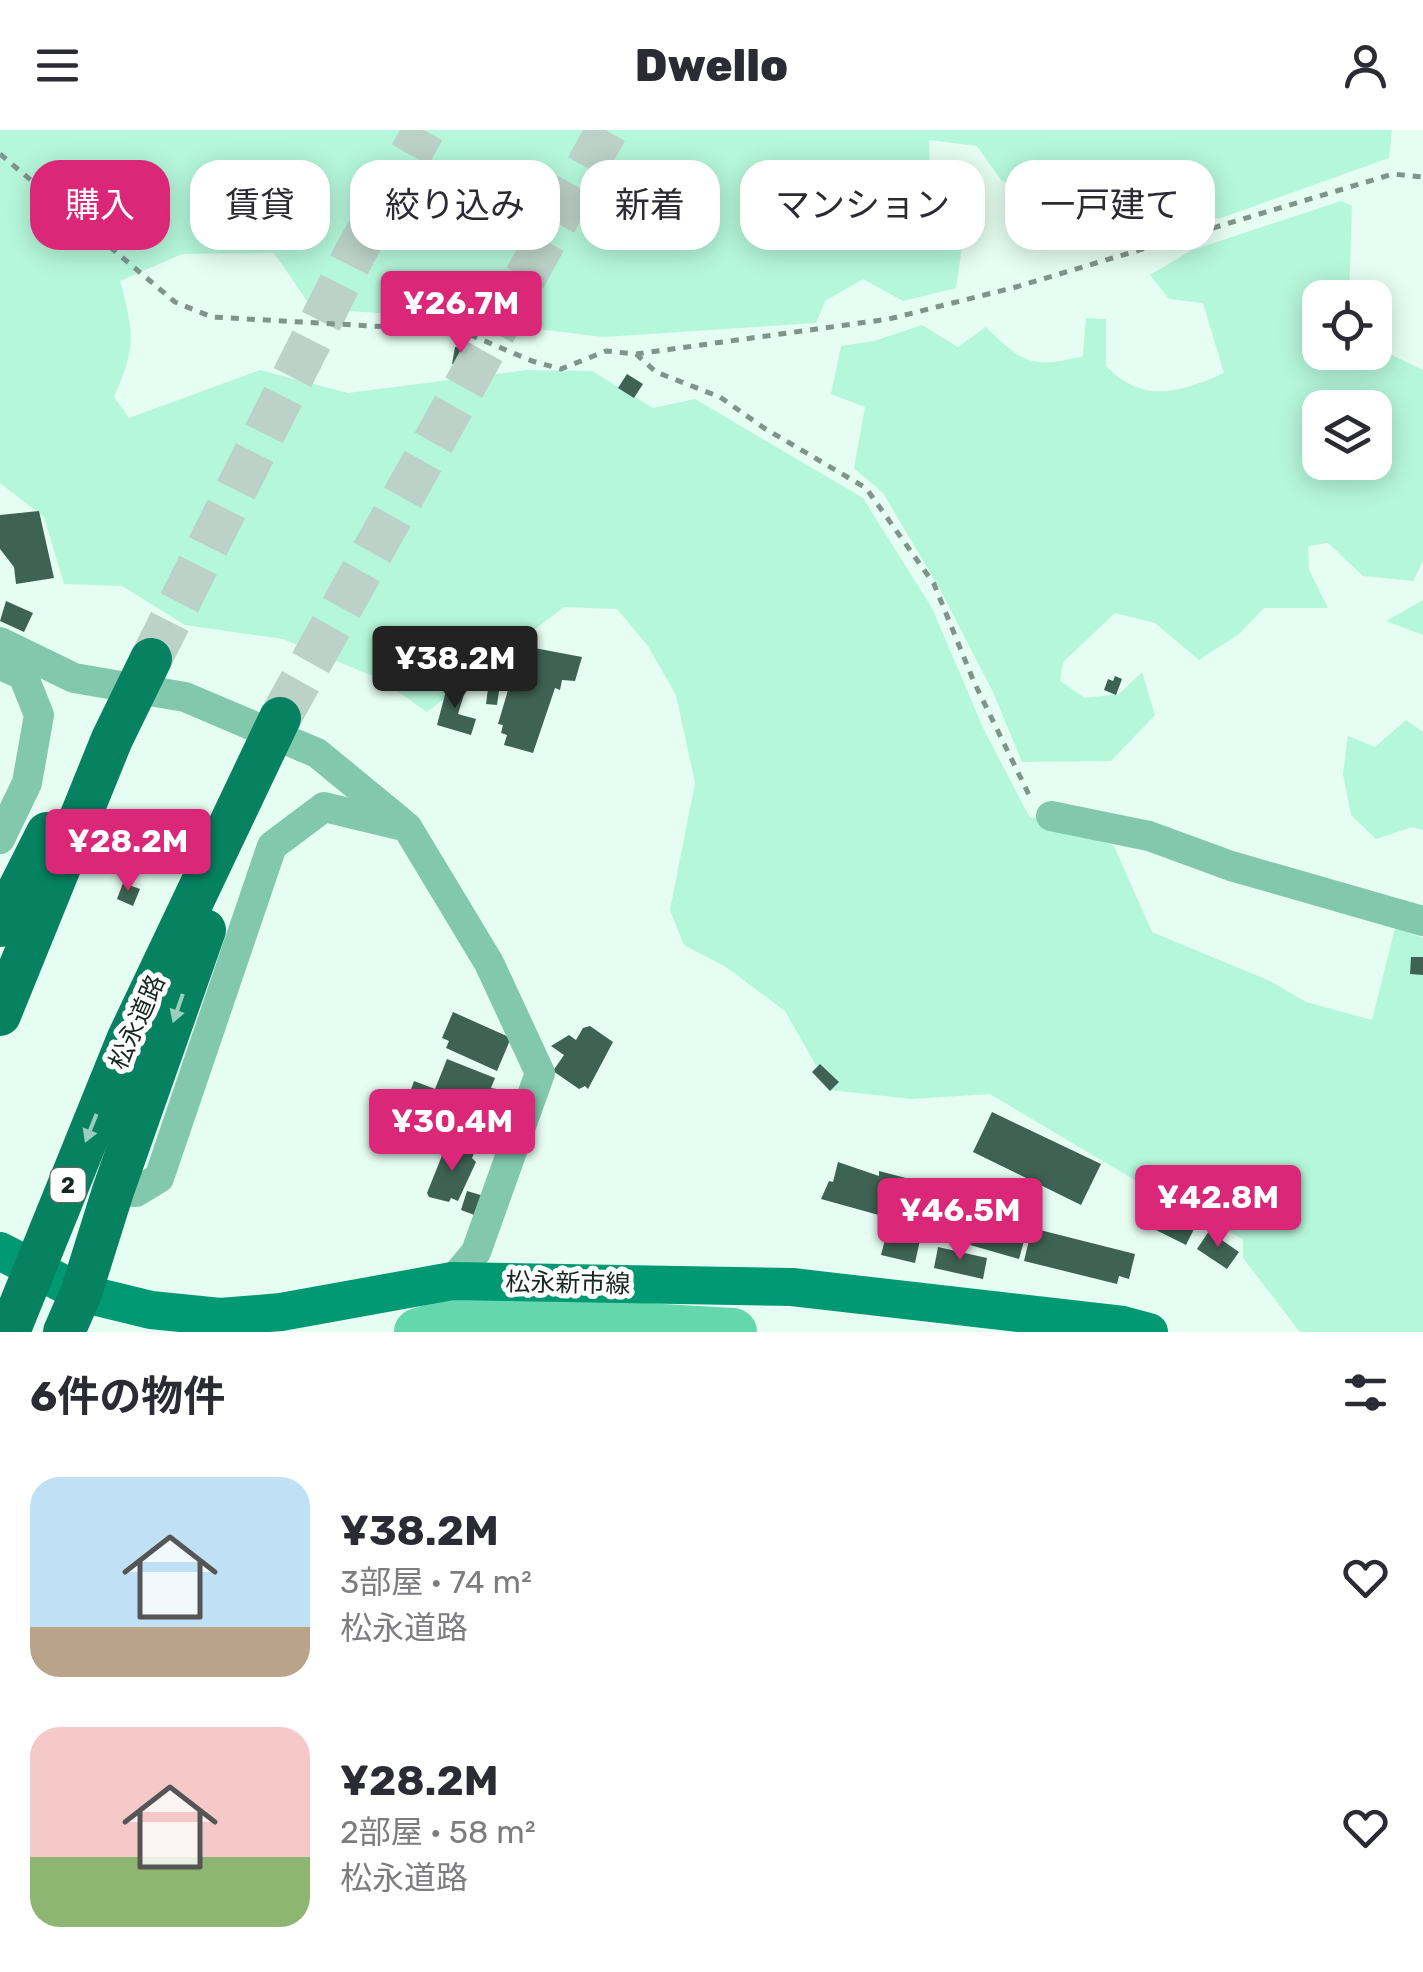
<!DOCTYPE html>
<html lang="ja">
<head>
<meta charset="utf-8">
<style>
  :root { --surface:#fff; --page:#f7f7f7; --text:#2b2b33; --muted:#7c7c81; --accent:#db2777 }
  body { margin:0; font-family:Rubik,"Noto Sans JP",sans-serif; background:var(--page); color:var(--text); height:100vh; display:flex; flex-direction:column; font-size:38px; white-space:nowrap }
  * { box-sizing:border-box; margin:0 }
  p { font-size:32px; color:var(--muted) }
  .icon { flex:none; width:55px; height:55px; fill:none; stroke:currentColor; stroke-width:2; stroke-linecap:round; stroke-linejoin:round }
  .map { position:relative; height:1202px; overflow:hidden }
  .details { display:flex; flex-direction:column; background:var(--surface); flex:1 }
  .details>* { flex:none }
  .guide { position:absolute; left:30px; top:30px; width:1365px; height:90px; display:flex; gap:20px }
  .controls { position:absolute; left:1302px; top:150px; display:grid; gap:20px }
  .controls a { display:grid; place-items:center; width:90px; height:90px; border-radius:20px; background:var(--surface); box-shadow:0 5px 25px #0003; font-size:50px }
  .price { position:absolute; translate:-50% -85px; padding:0 22px; border-radius:10px; background:var(--accent); color:#fff; font-size:32px; line-height:65px; filter:drop-shadow(0 2px 5px #0008) }
  .price::after { content:''; position:absolute; left:50%; top:60px; width:30px; height:22px; margin-left:-15px; background:inherit; clip-path:polygon(0 0,100% 0,50% 100%) }
  .price.current { background:#222; color:#fff }
  ul { padding:0; list-style:none }
  li { display:flex; align-items:center; gap:30px; height:250px; padding:0 30px }
  li span { display:grid; place-items:center; flex:none; width:280px; height:200px; border-radius:30px; color:#555 }
  li>.icon { margin-inline-start:auto }
  span .icon { width:120px; height:120px; fill:#fffc; stroke-width:1 }
  li b { font-size:42px }
  h2 { display:flex; justify-content:space-between; align-items:center; height:120px; padding:0 30px; font-size:42px }
  .tag { padding:0 35px; border-radius:30px; background:var(--surface); box-shadow:0 5px 25px #0003; font-size:35px; line-height:90px }
  .tag.current { background:var(--accent); color:#fff }
  header { display:flex; justify-content:space-between; align-items:center; height:130px; padding:0 30px; background:var(--surface); font-size:45px; font-weight:800 }
  .map>svg:first-child { display:block }
  .green { fill:#b5f7db; fill-rule:evenodd }
  .lines { fill:none; stroke-linecap:round; stroke-linejoin:round }
  .river { stroke:#64d7ae; stroke-width:48 }
  .building { fill:#3e6354 }
  .highway-tunnel { stroke:#bcd2c8; stroke-width:42; stroke-dasharray:42 21; stroke-linecap:butt }
  .path { stroke:#80948b; stroke-width:5; stroke-dasharray:8 8; stroke-linecap:butt }
  .minor { stroke:#82c8ac; stroke-width:30 }
  .major { stroke:#009972; stroke-width:38 }
  .highway { stroke:#068261; stroke-width:42 }
  .oneway { fill:#9bcdc0 }
  .labels { text-anchor:middle; dominant-baseline:central; stroke-width:10; stroke-linejoin:round; paint-order:stroke }
  .shield { fill:#fff; stroke:#5d6864; stroke-width:2.5 }
  .shield-label { font-size:22px; font-weight:bold; fill:#182821 }
  .street-label { font-size:25px; fill:#182821; stroke:#fff }
</style>
</head>
<body>
<header><svg class="icon" aria-label="menu" viewBox="0 0 24 24"><path d="M4 6h16M4 12h16M4 18h16"/></svg>Dwello<svg class="icon" aria-label="person" viewBox="0 0 24 24"><circle cx="12" cy="8" r="4"/><path d="M4 21q1-7 8-7t8 7"/></svg></header>
<div class="map">
<svg width="1423" height="1202" viewBox="0 0 1423 1202">
  <rect width="100%" height="100%" fill="#e5fdf2"/>
  <g class="green">
    <path d="M 0,0 L 1392,0 L 1389,28 L 1221,88 L 1147,95 L 1054,80 L 1001,50 L 977,16 L 929,10 L 930,43 L 968,76 L 956,158 L 903,171 L 863,149 L 825,171 L 816,193 L 603,207 L 467,190 L 312,178 L 274,123 L 182,124 L 120,151 C 134,203 136,217 114,267 L 129,288 L 260,240 L 348,263 L 527,240 L 592,241 L 653,278 L 695,269 L 863,368 L 932,478 L 984,600 L 1029,686 L 1114,716 L 1152,802 L 1270,851 L 1306,872 L 1372,890 L 1395,798 L 1423,808 L 1423,1202 L 1300,1202 L 1243,1128 L 1243,1109 L 1187,1081 L 990,964 L 912,969 L 830,960 L 785,881 L 726,837 L 684,815 L 670,780 L 695,653 L 676,565 L 648,516 L 617,479 L 564,477 L 427,582 L 380,549 L 283,509 L 185,495 L 122,456 L 64,454 L 44,387 L 0,353 Z"/>
    <path d="M 1341,71 L 1352,76 L 1349,167 L 1320,168 L 1320,222 L 1375,222 L 1375,217 L 1423,240 L 1423,431 L 1413,451 L 1363,446 L 1328,413 L 1308,416 L 1309,440 L 1328,478 L 1264,478 L 1239,504 L 1199,530 L 1155,493 L 1115,483 L 1063,532 L 1060,551 L 1085,568 L 1119,564 L 1142,542 L 1155,585 L 1111,631 L 1022,632 L 993,562 L 941,461 L 883,363 L 854,338 L 865,277 L 831,264 L 841,216 L 874,211 L 922,195 L 958,217 L 986,197 C 1022,233 1033,239 1083,226 L 1086,188 L 1106,189 L 1106,236 C 1142,274 1180,263 1224,243 L 1203,173 L 1169,169 L 1150,145 L 1190,121 ZM 1320,278 L 1375,278 L 1375,332 L 1320,332 Z"/>
    <polygon points="1423,470 1423,505 1386,491"/>
    <polygon points="1406,590 1423,602 1423,700 1412,697 1376,709 1351,685 1343,644 1348,606 1375,617"/>
  </g>
  <g class="lines">
    <polyline class="river" points="418,1202 468,1187 733,1202"/>
  </g>
  <g class="building">
    <polygon points="455,217 469,219 466,236 452,234"/>
    <polygon points="627,244 643,254 634,268 618,258"/>
    <polygon points="39,381 54,448 16,454 14,437 0,419 0,385"/>
    <polygon points="6,471 33,483 24,502 0,491"/>
    <polygon points="529,517 582,527 575,551 562,550 560,560 555,558 533,623 504,615 507,605 501,603 503,595 498,594 514,540 521,542"/>
    <polygon points="1115,546 1122,549 1116,565 1104,560 1108,549 1113,551"/>
    <polygon points="448,553 466,558 458,584 476,589 471,605 437,595"/>
    <polygon points="488,559 499,561 497,575 486,574"/>
    <polygon points="123,753 140,759 133,776 117,769"/>
    <polygon points="1411,827 1423,827 1423,845 1410,844"/>
    <polygon points="453,882 511,908 497,941 446,918 449,911 442,908"/>
    <polygon points="590,896 613,912 588,959 585,956 579,959 553,941 564,925 551,916 569,905 576,910 583,898"/>
    <polygon points="447,929 495,948 491,958 497,959 489,979 483,977 472,1006 404,979 414,951 435,959"/>
    <polygon points="820,934 839,952 830,961 812,942"/>
    <polygon points="992,982 1101,1034 1081,1075 973,1022"/>
    <polygon points="447,1013 474,1023 472,1028 476,1032 458,1071 451,1068 449,1072 429,1067 427,1063"/>
    <polygon points="838,1032 879,1046 879,1041 925,1053 924,1058 949,1064 944,1088 950,1065 984,1075 988,1059 1026,1069 1021,1086 1022,1091 1029,1093 1019,1129 939,1106 940,1102 821,1069 829,1051 833,1052"/>
    <polygon points="467,1061 484,1066 477,1086 461,1080"/>
    <polygon points="1160,1072 1198,1091 1186,1115 1148,1096"/>
    <polygon points="1032,1098 1135,1124 1129,1149 1119,1146 1117,1154 1024,1131"/>
    <polygon points="1209,1101 1239,1122 1227,1139 1197,1119"/>
    <polygon points="887,1102 920,1110 915,1133 881,1125"/>
    <polygon points="938,1117 987,1128 983,1149 934,1138"/>
  </g>
  <g class="lines">
    <g class="highway-tunnel">
      <polyline points="151,529 355,123 424,0"/>
      <polyline points="280,588 607,0"/>
    </g>
    <g class="path">
      <polyline points="0,24 175,172 212,187 461,201 532,231 561,239 606,221 636,224 889,189 1016,157 1393,44 1423,47"/>
      <polyline points="636,224 656,242 720,267 764,298 866,358 934,454 974,552 1031,669"/>
    </g>
    <g class="minor">
      <polyline points="0,512 74,548 185,567 317,623 401,692"/>
      <polyline points="0,535 23,545 39,585 27,653 0,709"/>
      <polyline points="1051,686 1149,706 1231,736 1423,791"/>
      <polyline points="113,1061 136,1062 159,1048 272,716 324,677 407,697 489,833 540,943 476,1122 452,1151"/>
    </g>
    <polyline class="major" points="0,1121 81,1163 151,1180 220,1187 281,1182 452,1151 792,1157 1123,1195 1149,1202"/>
    <g class="highway">
      <polyline points="0,796 47,703"/>
      <polyline points="0,885 112,609 151,529"/>
      <polyline points="9,1202 128,908 280,588"/>
      <polyline points="64,1202 81,1163 113,1061 205,800"/>
    </g>
  </g>
  <defs><path id="oneway-solid" d="M-6-.8H1V-3.2L6.5 0L1 3.2V.8H-6Z" transform="scale(2.5)"/></defs>
  <g class="oneway">
    <use href="#oneway-solid" transform="translate(178 878) rotate(109)"/>
    <use href="#oneway-solid" transform="translate(91 998) rotate(112)"/>
  </g>
  <g class="labels">
    <rect class="shield" x="50.5" y="1038" width="35" height="34" rx="8"/>
    <g class="shield-label">
      <text x="68" y="1055">2</text>
    </g>
    <g class="street-label">
      <text transform="translate(137 892) rotate(-66)">松永道路</text>
      <text transform="translate(568 1153) rotate(1)">松永新市線</text>
    </g>
  </g>
</svg>
<div class="controls">
<a><svg class="icon" aria-label="locate" viewBox="0 0 24 24"><circle cx="12" cy="12" r="6"/><path d="M12 2v4M12 18v4M2 12h4M18 12h4"/></svg></a>
<a><svg class="icon" aria-label="layers" viewBox="0 0 24 24"><path d="M12 4l9 5-9 5-9-5zM3 14l9 5 9-5"/></svg></a>
</div>
<b class="price" style="left:461px;top:226px">¥26.7M</b>
<b class="price current" style="left:455px;top:581px">¥38.2M</b>
<b class="price" style="left:128px;top:764px">¥28.2M</b>
<b class="price" style="left:452px;top:1044px">¥30.4M</b>
<b class="price" style="left:1218px;top:1120px">¥42.8M</b>
<b class="price" style="left:960px;top:1133px">¥46.5M</b>
<div class="guide">
<a class="tag current">購入</a>
<a class="tag">賃貸</a>
<a class="tag">絞り込み</a>
<a class="tag">新着</a>
<a class="tag">マンション</a>
<a class="tag">一戸建て</a>
</div>
</div>
<section class="details">
<h2>6件の物件<svg class="icon" aria-label="filters" viewBox="0 0 24 24"><path d="M4 7h16M4 17h16"/><circle cx="9" cy="7" r="2"/><circle cx="15" cy="17" r="2"/></svg></h2>
<ul>
<li><span style="background:linear-gradient(#bfe0f5 75%,#b9a48a 0)"><svg class="icon" aria-label="home" viewBox="0 0 24 24"><path d="M3 11l9-7 9 7M6 9v11h12V9"/></svg></span><div><b>¥38.2M</b><p>3部屋 · 74 m²</p><p>松永道路</p></div><svg class="icon" aria-label="heart" viewBox="0 0 24 24"><path d="M12 20l-8-8c-3-5 5-10 8-4 3-6 11-1 8 4z"/></svg></li>
<li><span style="background:linear-gradient(#f6c9c9 65%,#8fb573 0)"><svg class="icon" aria-label="home" viewBox="0 0 24 24"><path d="M3 11l9-7 9 7M6 9v11h12V9"/></svg></span><div><b>¥28.2M</b><p>2部屋 · 58 m²</p><p>松永道路</p></div><svg class="icon" aria-label="heart" viewBox="0 0 24 24"><path d="M12 20l-8-8c-3-5 5-10 8-4 3-6 11-1 8 4z"/></svg></li>
</ul>
</section>
</body>
</html>
